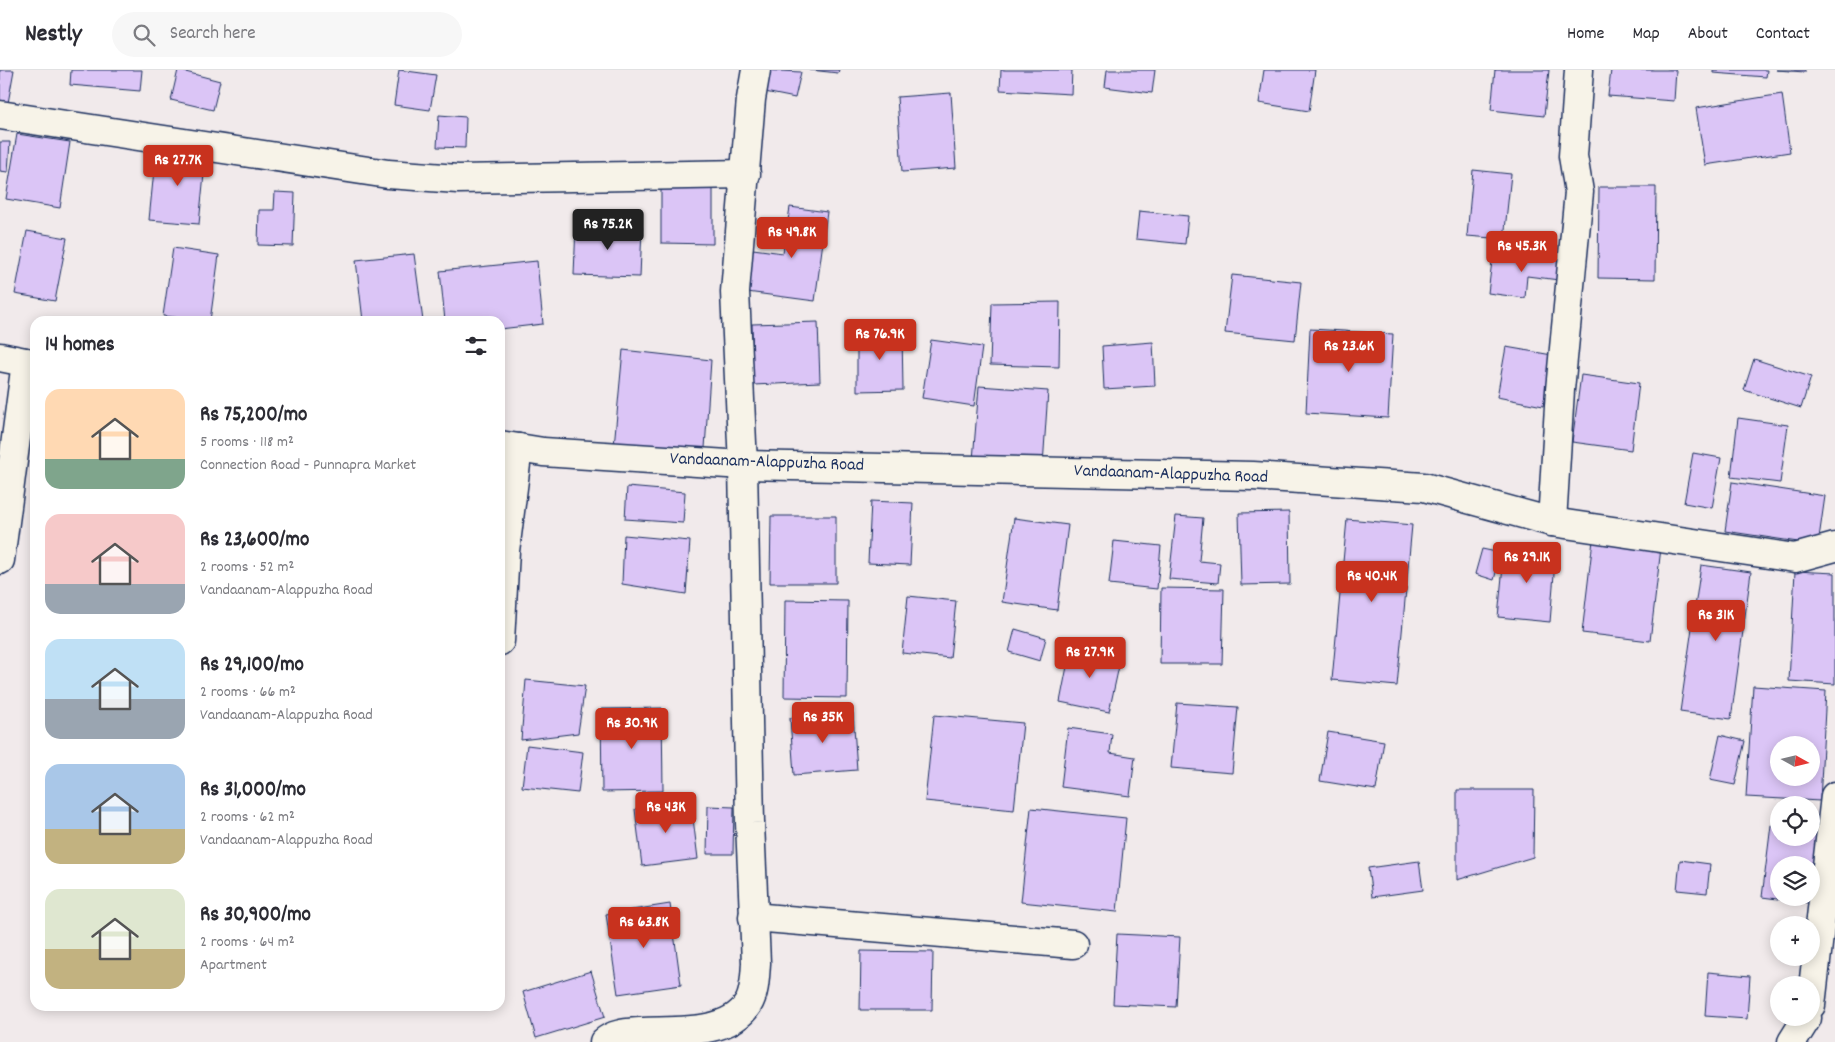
<!DOCTYPE html>
<html lang="en">
<head>
<meta charset="utf-8">
<style>
  :root { --surface:#fff; --page:#f7f7f7; --text:#2b2b33; --muted:#7c7c81; --line:#e1e1e2; --accent:#c8321e }
  body { margin:0; font-family:Dekko,sans-serif; background:var(--page); color:var(--text); height:100vh; display:flex; flex-direction:column; font-size:19px; white-space:nowrap }
  * { box-sizing:border-box; margin:0 }
  p { font-size:16px; color:var(--muted) }
  .icon { flex:none; width:28px; height:28px; fill:none; stroke:currentColor; stroke-width:2; stroke-linecap:round; stroke-linejoin:round }
  .map { position:relative; flex:1; overflow:hidden }
  .details { position:absolute; left:30px; top:246px; width:475px; height:695px; display:flex; flex-direction:column; background:var(--surface); border-radius:15px; box-shadow:0 2px 12px #0003 }
  .details>* { flex:none }
  .needle { width:32px; rotate:98deg }
  .controls { position:absolute; left:1770px; top:666px; display:grid; gap:10px }
  .controls a { display:grid; place-items:center; width:50px; height:50px; border-radius:50%; background:var(--surface); box-shadow:0 2px 12px #0003; font-size:25px }
  .price { position:absolute; translate:-50% -42px; padding:0 11px; border-radius:5px; background:var(--accent); color:#fff; font-size:16px; line-height:32px; filter:drop-shadow(0 1px 2px #0008) }
  .price::after { content:''; position:absolute; left:50%; top:30px; width:15px; height:11px; margin-left:-8px; background:inherit; clip-path:polygon(0 0,100% 0,50% 100%) }
  .price.selected { background:#222; color:#fff }
  ul { padding:0; list-style:none }
  li { display:flex; align-items:center; gap:15px; height:125px; padding:0 15px }
  li span { display:grid; place-items:center; flex:none; width:140px; height:100px; border-radius:15px; color:#555 }
  li>.icon { margin-inline-start:auto }
  span .icon { width:60px; height:60px; fill:#fffc; stroke-width:1 }
  li b { font-size:21px }
  h2 { display:flex; justify-content:space-between; align-items:center; height:60px; padding:0 15px; font-size:21px }
  header { display:flex; align-items:center; gap:30px; box-sizing:border-box; height:70px; padding:0 25px; background:var(--surface); border-bottom:1px solid var(--line) }
  header strong { font-size:24px }
  nav { display:flex; gap:28px; margin-inline-start:auto; font-size:18px }
  .search { width:350px; height:45px; background:var(--page); display:flex; align-items:center; gap:12px; box-sizing:border-box; padding:0 18px; border-radius:28px; color:var(--muted); font-size:19px }
  .map>svg:first-child { display:block }
  .building { fill:#dbc5f6; stroke:#1b2f5e; fill-rule:evenodd }
  .lines { fill:none; stroke-linecap:round; stroke-linejoin:round }
  .minor-casing { stroke:#1b2f5e; stroke-width:31 }
  .major-casing { stroke:#1b2f5e; stroke-width:31 }
  .minor { stroke:#f7f3e8; stroke-width:28 }
  .major { stroke:#f7f3e8; stroke-width:28 }
  .labels { text-anchor:middle; dominant-baseline:central; stroke-width:4.5; stroke-linejoin:round; paint-order:stroke }
  .street-label { font-size:18px; fill:#1b2f5e; stroke:#f7f3e8 }
</style>
</head>
<body>
<header>
<strong>Nestly</strong>
<div class="search"><svg class="icon" aria-label="search" viewBox="0 0 24 24"><circle cx="10" cy="10" r="6"/><path d="M15 15l6 6"/></svg>Search here</div>
<nav><a>Home</a><a>Map</a><a>About</a><a>Contact</a></nav>
</header>
<div class="map">
<svg width="1835" height="972" viewBox="0 0 1835 972">
  <rect width="100%" height="100%" fill="#f1eaeb"/>
  <filter id="ink" filterUnits="userSpaceOnUse"><feTurbulence type="fractalNoise" baseFrequency=".02" numOctaves="2"/><feDisplacementMap in="SourceGraphic" scale="10" xChannelSelector="R" yChannelSelector="G"/><feConvolveMatrix kernelMatrix="1 2 1 2 8 2 1 2 1" color-interpolation-filters="sRGB"/></filter>
  <g filter="url(#ink)">
    <g class="building">
      <polygon points="0,0 14,0 8,33 0,32"/>
      <polygon points="71,0 142,0 140,21 70,15"/>
      <polygon points="178,0 220,11 213,40 171,30"/>
      <polygon points="399,0 436,5 430,40 394,35"/>
      <polygon points="760,0 801,2 795,28 755,20"/>
      <polygon points="810,0 839,0 838,3"/>
      <polygon points="1001,0 1072,0 1071,24 1000,20"/>
      <polygon points="1107,0 1155,0 1152,23 1105,17"/>
      <polygon points="1264,0 1315,0 1309,41 1259,33"/>
      <polygon points="1495,0 1549,0 1544,46 1491,40"/>
      <polygon points="1611,0 1676,0 1674,31 1608,26"/>
      <polygon points="1713,0 1767,0 1766,7 1713,3"/>
      <polygon points="1776,0 1805,0 1805,2"/>
      <polygon points="951,23 956,98 902,102 897,27"/>
      <polygon points="1782,24 1790,82 1705,95 1696,38"/>
      <polygon points="439,45 466,47 465,78 437,77"/>
      <polygon points="17,64 70,72 60,138 6,129"/>
      <polygon points="0,72 10,72 8,102 0,101"/>
      <polygon points="156,80 206,84 199,154 149,150"/>
      <polygon points="1473,100 1511,104 1504,169 1467,166"/>
      <polygon points="661,109 713,109 713,174 661,173"/>
      <polygon points="1599,117 1656,117 1655,209 1598,208"/>
      <polygon points="275,122 295,123 293,176 258,175 259,140 274,140"/>
      <polygon points="790,137 827,142 815,231 747,222 753,179 783,183"/>
      <polygon points="1139,141 1188,146 1185,174 1136,169"/>
      <polygon points="576,155 642,157 640,207 574,205"/>
      <polygon points="27,161 67,168 55,231 15,224"/>
      <polygon points="173,178 219,185 210,251 163,246"/>
      <polygon points="1493,183 1569,191 1567,211 1527,206 1525,228 1488,223"/>
      <polygon points="414,184 423,251 363,251 356,190"/>
      <polygon points="537,191 543,254 500,259 500,251 445,251 440,201"/>
      <polygon points="1232,205 1301,212 1295,270 1225,263"/>
      <polygon points="1060,232 1059,297 990,295 992,233"/>
      <polygon points="818,252 820,312 753,315 752,254"/>
      <polygon points="1310,259 1393,264 1388,348 1306,343"/>
      <polygon points="857,261 902,261 903,320 857,321"/>
      <polygon points="931,270 982,277 974,336 922,328"/>
      <polygon points="1153,272 1155,316 1104,319 1102,276"/>
      <polygon points="1506,277 1552,285 1543,336 1497,327"/>
      <polygon points="623,280 711,290 705,378 614,376"/>
      <polygon points="1754,289 1811,307 1801,338 1744,320"/>
      <polygon points="1581,305 1639,313 1631,380 1572,372"/>
      <polygon points="979,316 1048,321 1043,395 973,390"/>
      <polygon points="1738,348 1788,355 1780,413 1731,407"/>
      <polygon points="1693,383 1721,388 1712,438 1684,433"/>
      <polygon points="1732,412 1825,426 1818,475 1725,461"/>
      <polygon points="627,417 685,422 683,453 625,449"/>
      <polygon points="871,431 913,433 910,495 868,493"/>
      <polygon points="1289,442 1290,514 1241,515 1239,443"/>
      <polygon points="771,446 836,446 836,513 770,513"/>
      <polygon points="1176,446 1203,448 1199,491 1220,493 1218,513 1169,509"/>
      <polygon points="1014,448 1068,455 1057,540 1002,532"/>
      <polygon points="1347,449 1412,455 1397,616 1332,610"/>
      <polygon points="624,465 690,471 686,524 622,514"/>
      <polygon points="1593,470 1661,478 1650,571 1582,563"/>
      <polygon points="1114,471 1161,476 1157,519 1109,514"/>
      <polygon points="1505,476 1556,480 1550,552 1498,547"/>
      <polygon points="1482,479 1501,483 1494,510 1475,504"/>
      <polygon points="1701,495 1751,502 1731,649 1680,642"/>
      <polygon points="1795,501 1835,503 1835,614 1789,611"/>
      <polygon points="1161,518 1224,519 1222,594 1160,594"/>
      <polygon points="908,526 956,531 950,588 902,583"/>
      <polygon points="785,530 848,531 847,628 784,627"/>
      <polygon points="1015,559 1046,568 1040,591 1009,582"/>
      <polygon points="1071,576 1121,587 1109,642 1060,632"/>
      <polygon points="526,610 585,616 578,663 521,670"/>
      <path d="M 1753,616 L 1826,621 L 1820,731 L 1746,727 ZM 1779,675 L 1811,675 L 1811,708 L 1779,708 Z"/>
      <polygon points="1177,633 1238,637 1232,703 1171,698"/>
      <polygon points="662,638 663,721 602,722 601,639"/>
      <polygon points="853,643 857,700 794,705 790,648"/>
      <polygon points="934,645 1023,653 1014,740 925,731"/>
      <polygon points="1068,658 1112,664 1110,683 1135,687 1130,726 1061,717"/>
      <polygon points="1328,662 1384,671 1376,720 1320,711"/>
      <polygon points="1720,665 1745,671 1735,715 1710,710"/>
      <polygon points="527,675 583,682 578,723 522,717"/>
      <polygon points="1457,720 1534,720 1533,787 1457,810"/>
      <polygon points="691,732 698,789 642,796 635,739"/>
      <polygon points="708,736 734,737 733,784 707,784"/>
      <polygon points="1031,738 1126,748 1117,842 1021,832"/>
      <polygon points="1771,755 1779,756 1779,768 1811,768 1811,760 1817,761 1811,809 1811,795 1779,795 1779,828 1809,828 1808,833 1762,827"/>
      <polygon points="1680,790 1710,794 1707,823 1677,820"/>
      <polygon points="1419,791 1423,820 1372,827 1368,798"/>
      <polygon points="670,834 681,915 618,924 606,844"/>
      <polygon points="1117,864 1180,867 1176,937 1113,934"/>
      <polygon points="861,881 933,882 932,940 860,940"/>
      <polygon points="591,901 605,947 536,968 523,922"/>
      <polygon points="1708,902 1750,906 1747,949 1705,946"/>
    </g>
    <g class="lines">
      <defs>
        <g id="minor">
          <polyline points="0,45 388,104 458,109 746,104"/>
          <polyline points="1552,452 1560,320 1579,122 1573,86 1579,0"/>
          <polyline points="0,490 26,292"/>
          <polyline points="500,571 505,481 518,378"/>
          <polyline points="753,847 1073,874"/>
          <polyline points="1811,935 1835,726"/>
          <path d="M 604,972 C 614,963 628,963 640,962 C 674,960 728,966 748,934 C 755,923 755,906 756,893 L 750,753 L 743,395 L 735,222 L 751,29 L 756,0"/>
          <polyline points="1792,972 1807,948"/>
        </g>
        <g id="major">
          <polyline points="0,287 35,294"/>
          <polyline points="500,375 543,382 743,395 1253,406 1424,417 1552,452 1795,488 1835,477"/>
        </g>
      </defs>
      <use href="#minor" class="minor-casing"/>
      <use href="#major" class="major-casing"/>
      <use href="#minor" class="minor"/>
      <use href="#major" class="major"/>
    </g>
  </g>
  <g class="labels">
    <g class="street-label">
      <text transform="translate(767 393) rotate(2)">Vandaanam-Alappuzha Road</text>
      <text transform="translate(1171 405) rotate(2)">Vandaanam-Alappuzha Road</text>
    </g>
  </g>
</svg>
<div class="controls">
<a><svg class="needle" viewBox="-14 -14 28 28"><path d="M0-13l5 13h-10z" fill="#e53935"/><path d="M0 13l5-13h-10z" fill="#7c7c81"/></svg></a>
<a><svg class="icon" aria-label="locate" viewBox="0 0 24 24"><circle cx="12" cy="12" r="6"/><path d="M12 2v4M12 18v4M2 12h4M18 12h4"/></svg></a>
<a><svg class="icon" aria-label="layers" viewBox="0 0 24 24"><path d="M12 4l9 5-9 5-9-5zM3 14l9 5 9-5"/></svg></a>
<a>+</a>
<a>−</a>
</div>
<b class="price" style="left:178px;top:117px">Rs 27.7K</b>
<b class="price selected" style="left:608px;top:181px">Rs 75.2K</b>
<b class="price" style="left:792px;top:189px">Rs 49.8K</b>
<b class="price" style="left:1522px;top:203px">Rs 45.3K</b>
<b class="price" style="left:880px;top:291px">Rs 76.9K</b>
<b class="price" style="left:1349px;top:303px">Rs 23.6K</b>
<b class="price" style="left:1527px;top:514px">Rs 29.1K</b>
<b class="price" style="left:1372px;top:533px">Rs 40.4K</b>
<b class="price" style="left:1716px;top:572px">Rs 31K</b>
<b class="price" style="left:1090px;top:609px">Rs 27.9K</b>
<b class="price" style="left:823px;top:674px">Rs 35K</b>
<b class="price" style="left:632px;top:680px">Rs 30.9K</b>
<b class="price" style="left:666px;top:764px">Rs 43K</b>
<b class="price" style="left:644px;top:879px">Rs 63.8K</b>
<section class="details">
<h2>14 homes<svg class="icon" aria-label="filters" viewBox="0 0 24 24"><path d="M4 7h16M4 17h16"/><circle cx="9" cy="7" r="2"/><circle cx="15" cy="17" r="2"/></svg></h2>
<ul>
<li><span style="background:linear-gradient(#ffd9b3 70%,#7fa58c 0)"><svg class="icon" aria-label="home" viewBox="0 0 24 24"><path d="M3 11l9-7 9 7M6 9v11h12V9"/></svg></span><div><b>Rs 75,200/mo</b><p>5 rooms · 118 m²</p><p>Connection Road - Punnapra Market</p></div></li>
<li><span style="background:linear-gradient(#f6c9c9 70%,#9aa5b1 0)"><svg class="icon" aria-label="home" viewBox="0 0 24 24"><path d="M3 11l9-7 9 7M6 9v11h12V9"/></svg></span><div><b>Rs 23,600/mo</b><p>2 rooms · 52 m²</p><p>Vandaanam-Alappuzha Road</p></div></li>
<li><span style="background:linear-gradient(#bfe0f5 60%,#9aa5b1 0)"><svg class="icon" aria-label="home" viewBox="0 0 24 24"><path d="M3 11l9-7 9 7M6 9v11h12V9"/></svg></span><div><b>Rs 29,100/mo</b><p>2 rooms · 66 m²</p><p>Vandaanam-Alappuzha Road</p></div></li>
<li><span style="background:linear-gradient(#a9c7e8 65%,#c2b280 0)"><svg class="icon" aria-label="home" viewBox="0 0 24 24"><path d="M3 11l9-7 9 7M6 9v11h12V9"/></svg></span><div><b>Rs 31,000/mo</b><p>2 rooms · 62 m²</p><p>Vandaanam-Alappuzha Road</p></div></li>
<li><span style="background:linear-gradient(#dfe7d0 60%,#c2b280 0)"><svg class="icon" aria-label="home" viewBox="0 0 24 24"><path d="M3 11l9-7 9 7M6 9v11h12V9"/></svg></span><div><b>Rs 30,900/mo</b><p>2 rooms · 64 m²</p><p>Apartment</p></div></li>
</ul>
</section>
</div>
</body>
</html>
